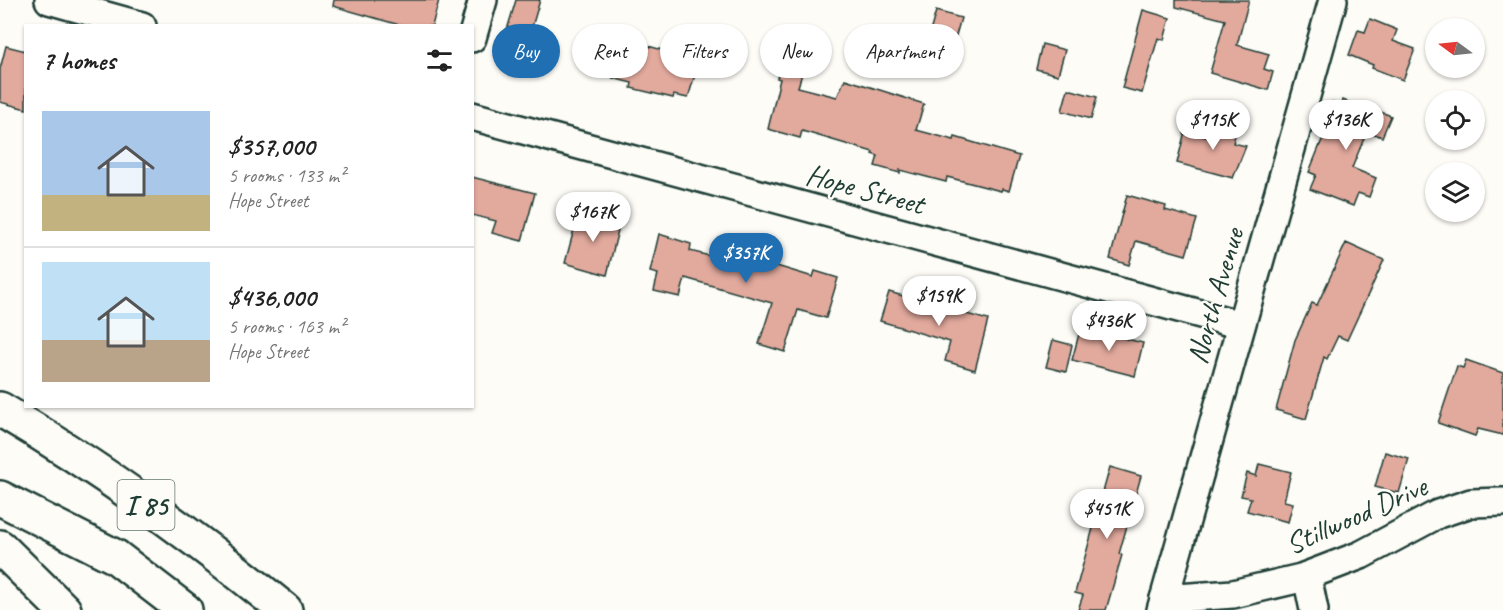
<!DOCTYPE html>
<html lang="en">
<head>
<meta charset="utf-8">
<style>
  :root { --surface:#fff; --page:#f2f2f2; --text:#222; --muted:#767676; --line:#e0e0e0; --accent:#1f6fb2 }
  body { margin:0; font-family:Caveat,sans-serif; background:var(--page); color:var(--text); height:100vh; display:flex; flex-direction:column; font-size:22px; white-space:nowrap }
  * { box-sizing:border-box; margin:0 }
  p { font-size:20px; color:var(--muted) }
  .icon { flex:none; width:33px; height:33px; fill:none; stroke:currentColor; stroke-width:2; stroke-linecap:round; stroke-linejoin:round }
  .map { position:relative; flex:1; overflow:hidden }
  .side { position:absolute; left:24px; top:24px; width:450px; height:384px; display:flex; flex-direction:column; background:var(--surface); border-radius:0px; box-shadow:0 2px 4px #0004 }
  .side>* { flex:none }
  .hud { position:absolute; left:492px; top:24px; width:570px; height:54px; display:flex; gap:12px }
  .needle { width:39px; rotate:285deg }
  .fabs { position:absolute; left:1425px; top:18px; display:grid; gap:12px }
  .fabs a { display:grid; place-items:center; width:60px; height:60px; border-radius:50%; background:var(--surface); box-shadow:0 2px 4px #0004; font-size:30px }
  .price { position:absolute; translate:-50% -51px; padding:0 14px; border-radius:21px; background:#fff; color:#222; font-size:20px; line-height:39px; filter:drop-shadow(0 2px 3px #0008) }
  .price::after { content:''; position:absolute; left:50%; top:36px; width:18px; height:14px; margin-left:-9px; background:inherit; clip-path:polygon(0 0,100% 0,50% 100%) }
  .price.current { background:var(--accent); color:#fff }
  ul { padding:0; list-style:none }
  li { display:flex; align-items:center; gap:18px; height:150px; padding:0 18px }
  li+li { border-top:2px solid var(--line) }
  li span { display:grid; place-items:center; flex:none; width:168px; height:120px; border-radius:0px; color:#555 }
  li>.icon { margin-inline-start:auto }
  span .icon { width:72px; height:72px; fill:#fffc; stroke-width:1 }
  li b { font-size:26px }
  h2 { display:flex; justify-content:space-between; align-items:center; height:72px; padding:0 18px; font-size:26px }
  .chip { padding:0 21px; border-radius:27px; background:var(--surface); box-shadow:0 2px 4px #0004; font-size:21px; line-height:54px }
  .chip.current { background:var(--accent); color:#fff }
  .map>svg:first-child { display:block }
  .building { fill:#e2a99d; stroke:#1f3d34; stroke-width:1.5 }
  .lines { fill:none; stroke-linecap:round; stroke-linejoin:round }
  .street-casing { stroke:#1f3d34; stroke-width:32 }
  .highway-casing { stroke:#1f3d34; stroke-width:38 }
  .street { stroke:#fdfcf7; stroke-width:27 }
  .highway { stroke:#fdfcf7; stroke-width:33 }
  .labels { text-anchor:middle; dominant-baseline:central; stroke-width:5; stroke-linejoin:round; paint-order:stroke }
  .shield { fill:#fdfcf7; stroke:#62766e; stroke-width:1.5 }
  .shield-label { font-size:28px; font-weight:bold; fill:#1f3d34 }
  .street-label { font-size:30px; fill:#1f3d34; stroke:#fdfcf7 }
</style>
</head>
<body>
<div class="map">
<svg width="1503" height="610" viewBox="0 0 1503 610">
  <rect width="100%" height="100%" fill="#fdfcf7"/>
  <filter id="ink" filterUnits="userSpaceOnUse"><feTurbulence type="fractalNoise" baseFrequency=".0167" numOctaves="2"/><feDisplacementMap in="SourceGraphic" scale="12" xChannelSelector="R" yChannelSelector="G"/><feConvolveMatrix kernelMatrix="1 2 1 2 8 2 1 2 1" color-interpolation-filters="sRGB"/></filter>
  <g filter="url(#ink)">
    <g class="building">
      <polygon points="334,0 439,0 432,26 403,26 333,6"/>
      <polygon points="516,0 540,0 532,27 551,32 541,65 500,53"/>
      <polygon points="1176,0 1249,0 1237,45 1269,54 1264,69 1273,72 1268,90 1210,73 1225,20 1176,7"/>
      <polygon points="1143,10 1170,18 1164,40 1158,38 1142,93 1122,88"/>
      <polygon points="936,11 961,18 955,39 930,32"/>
      <polygon points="1370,19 1397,30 1393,41 1415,49 1403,80 1372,68 1373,65 1349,55 1358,30 1365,32"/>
      <polygon points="791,30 813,37 798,87 837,97 845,79 924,104 916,130 954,140 955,137 1019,156 1009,191 1002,189 1001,191 947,177 946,182 900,170 900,173 875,166 878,156 872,154 873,152 802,131 800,138 768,129 780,79 777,78"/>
      <polygon points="623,39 695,59 693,68 697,68 688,98 674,95 673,98 631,88 632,83 612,78"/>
      <polygon points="1042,44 1065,50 1058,75 1036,69"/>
      <polygon points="6,46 26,51 26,109 0,102 0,69"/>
      <polygon points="1068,89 1097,97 1091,119 1062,111"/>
      <polygon points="1343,100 1357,106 1358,103 1391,116 1382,137 1367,131 1352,168 1376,178 1369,197 1358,193 1353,206 1310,189 1316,175 1309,172 1326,130 1322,128 1332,102 1341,106"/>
      <polygon points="1219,119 1238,124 1233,143 1246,146 1233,178 1177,163 1185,131 1213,139"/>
      <polygon points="472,177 535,193 522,241 492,233 496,221 472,215"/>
      <polygon points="1127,195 1166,206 1165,210 1197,219 1186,255 1136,241 1129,265 1110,259"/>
      <polygon points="579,211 620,222 607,275 565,263"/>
      <polygon points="659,234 691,244 690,251 725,260 729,247 771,259 770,264 813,277 815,271 838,278 826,318 798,310 785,352 759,344 772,303 685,278 680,297 654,291 658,274 650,272"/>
      <polygon points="1346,243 1384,260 1347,340 1338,336 1327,359 1324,357 1306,419 1276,410 1295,340 1312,303 1317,305"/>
      <polygon points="889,292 988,320 975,370 945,361 950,342 880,321"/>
      <polygon points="1091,330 1143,343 1135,376 1072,360 1079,334 1089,337"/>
      <polygon points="1053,340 1072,345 1066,372 1046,367"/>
      <polygon points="1466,360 1503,373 1503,435 1478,429 1475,436 1438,423 1457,366 1463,368"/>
      <polygon points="1385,452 1409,459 1399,493 1375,487"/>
      <polygon points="1259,464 1291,472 1284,501 1293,503 1288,522 1247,511 1251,498 1241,496 1247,473 1256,476"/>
      <polygon points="1110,467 1141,476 1119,554 1122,555 1106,610 1078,610 1083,595 1075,593"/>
    </g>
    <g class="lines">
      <defs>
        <g id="street">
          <polyline points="49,0 142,26"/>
          <polyline points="472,38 483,0"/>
          <polyline points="472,116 1241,325"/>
          <polyline points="1307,576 1314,610"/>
          <polyline points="1164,599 1233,594 1301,578 1361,555 1438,514 1471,503 1503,502"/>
          <polyline points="1161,610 1333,0"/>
        </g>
        <g id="highway">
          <path d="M 0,409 C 100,468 195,537 285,610"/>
          <polyline points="0,498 116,557 185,610"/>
          <polyline points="0,547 64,610"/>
        </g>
      </defs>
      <use href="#street" class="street-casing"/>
      <use href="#highway" class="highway-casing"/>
      <use href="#street" class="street"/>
      <use href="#highway" class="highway"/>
    </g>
  </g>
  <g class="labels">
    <rect class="shield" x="117.5" y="480" width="57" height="50" rx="4.5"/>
    <g class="shield-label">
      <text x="146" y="505">I 85</text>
    </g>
    <g class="street-label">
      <text transform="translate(865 189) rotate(15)">Hope Street</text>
      <text transform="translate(1215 296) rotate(-74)">North Avenue</text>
      <text transform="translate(1356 515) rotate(-24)">Stillwood Drive</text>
    </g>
  </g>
</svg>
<div class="fabs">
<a><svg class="needle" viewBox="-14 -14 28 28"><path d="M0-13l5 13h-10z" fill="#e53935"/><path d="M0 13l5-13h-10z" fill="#767676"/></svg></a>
<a><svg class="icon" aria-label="locate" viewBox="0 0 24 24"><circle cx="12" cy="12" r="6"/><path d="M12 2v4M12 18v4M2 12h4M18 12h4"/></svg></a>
<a><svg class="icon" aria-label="layers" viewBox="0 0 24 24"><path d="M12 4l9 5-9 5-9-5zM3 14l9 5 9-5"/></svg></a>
</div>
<b class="price" style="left:1213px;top:151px">$115K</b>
<b class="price" style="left:1346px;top:151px">$136K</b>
<b class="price" style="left:593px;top:243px">$167K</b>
<b class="price current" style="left:746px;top:284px">$357K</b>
<b class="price" style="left:939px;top:327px">$159K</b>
<b class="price" style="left:1109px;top:352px">$436K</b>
<b class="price" style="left:1107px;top:540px">$451K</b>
<div class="hud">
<a class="chip current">Buy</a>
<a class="chip">Rent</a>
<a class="chip">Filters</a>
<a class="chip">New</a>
<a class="chip">Apartment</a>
</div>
<section class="side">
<h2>7 homes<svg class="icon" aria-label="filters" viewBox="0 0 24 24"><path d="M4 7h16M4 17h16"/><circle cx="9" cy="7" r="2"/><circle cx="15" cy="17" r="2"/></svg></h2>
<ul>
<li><span style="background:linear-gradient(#a9c7e8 70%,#c2b280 0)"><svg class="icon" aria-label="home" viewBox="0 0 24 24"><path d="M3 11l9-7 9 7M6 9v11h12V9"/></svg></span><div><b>$357,000</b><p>5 rooms · 133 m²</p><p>Hope Street</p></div></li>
<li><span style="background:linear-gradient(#bfe0f5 65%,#b9a48a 0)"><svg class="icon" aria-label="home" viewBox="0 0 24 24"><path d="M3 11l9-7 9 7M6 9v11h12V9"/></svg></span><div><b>$436,000</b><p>5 rooms · 163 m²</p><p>Hope Street</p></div></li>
</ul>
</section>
</div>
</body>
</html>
